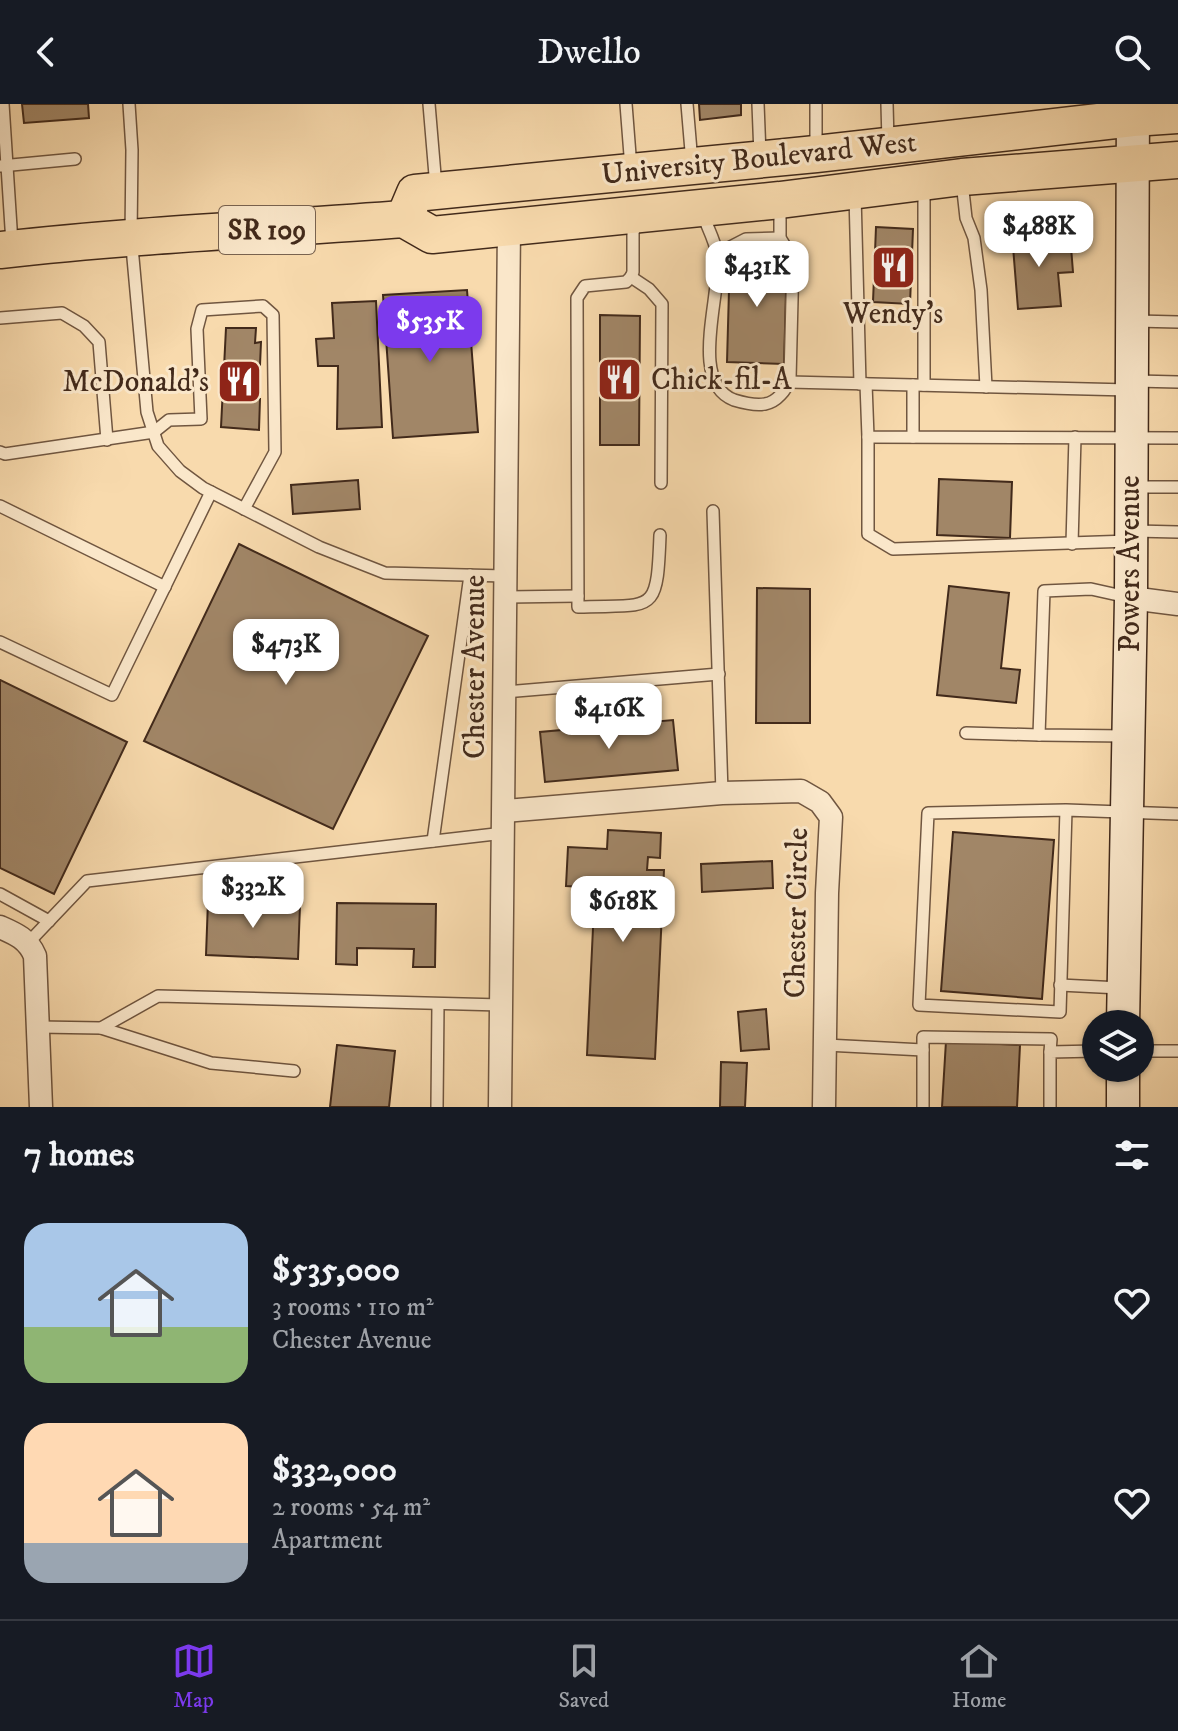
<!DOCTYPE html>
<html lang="en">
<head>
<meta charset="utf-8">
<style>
  :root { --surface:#171b24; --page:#242831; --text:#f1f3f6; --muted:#9ea1a6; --line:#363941; --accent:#7c3aed }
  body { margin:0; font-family:"IM FELL DW Pica",serif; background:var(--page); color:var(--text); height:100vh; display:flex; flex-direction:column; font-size:30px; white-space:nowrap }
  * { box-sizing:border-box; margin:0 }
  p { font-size:26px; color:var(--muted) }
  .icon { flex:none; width:44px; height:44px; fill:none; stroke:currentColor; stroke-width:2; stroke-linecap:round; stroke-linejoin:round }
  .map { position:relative; height:1003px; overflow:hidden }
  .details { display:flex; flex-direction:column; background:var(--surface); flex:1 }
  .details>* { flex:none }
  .tools { position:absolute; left:1082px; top:906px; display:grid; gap:16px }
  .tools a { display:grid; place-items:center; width:72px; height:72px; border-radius:50%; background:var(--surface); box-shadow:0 2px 6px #0004; font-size:40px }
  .price { position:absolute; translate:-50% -68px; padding:0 18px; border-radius:16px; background:#fff; color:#222; font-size:26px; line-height:52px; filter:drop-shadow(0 2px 4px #0008) }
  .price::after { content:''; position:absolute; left:50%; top:48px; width:24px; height:18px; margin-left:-12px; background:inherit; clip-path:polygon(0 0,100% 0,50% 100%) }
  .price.active { background:var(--accent); color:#fff }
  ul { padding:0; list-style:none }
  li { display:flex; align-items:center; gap:24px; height:200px; padding:0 24px }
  li span { display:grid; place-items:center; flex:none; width:224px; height:160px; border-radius:24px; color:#555 }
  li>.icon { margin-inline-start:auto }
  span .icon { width:96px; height:96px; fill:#fffc; stroke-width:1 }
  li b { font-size:34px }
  h2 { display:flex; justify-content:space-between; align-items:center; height:96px; padding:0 24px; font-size:34px }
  header { display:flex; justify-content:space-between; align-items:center; height:104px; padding:0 24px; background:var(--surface); font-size:36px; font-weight:600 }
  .tabs { display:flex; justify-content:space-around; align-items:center; height:112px; border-top:2px solid var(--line); background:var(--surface); font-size:22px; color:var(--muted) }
  .tabs a { display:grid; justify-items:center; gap:4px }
  .tabs .active { color:var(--accent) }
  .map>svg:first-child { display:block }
  .building { fill:#a18667; stroke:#422a1b; stroke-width:2 }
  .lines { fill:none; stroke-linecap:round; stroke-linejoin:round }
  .lane-casing { stroke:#705640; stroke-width:14 }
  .street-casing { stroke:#705640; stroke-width:25 }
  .secondary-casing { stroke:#422a1b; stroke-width:35 }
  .primary-casing { stroke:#422a1b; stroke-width:39 }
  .lane { stroke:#fae7ca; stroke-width:11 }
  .street { stroke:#fae7ca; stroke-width:22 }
  .secondary { stroke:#fae7ca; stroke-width:32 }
  .primary { stroke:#f8daad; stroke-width:36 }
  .labels { text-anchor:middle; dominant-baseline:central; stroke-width:6; stroke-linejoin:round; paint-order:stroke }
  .shield { fill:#fae7ca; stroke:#796350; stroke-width:2 }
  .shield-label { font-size:28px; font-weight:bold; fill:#422a1b }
  .street-label { font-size:30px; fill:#422a1b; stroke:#fae7ca }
  .poi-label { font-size:30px; fill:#422a1b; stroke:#fae7ca }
</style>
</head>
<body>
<header><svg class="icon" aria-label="back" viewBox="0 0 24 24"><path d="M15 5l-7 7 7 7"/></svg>Dwello<svg class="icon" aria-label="search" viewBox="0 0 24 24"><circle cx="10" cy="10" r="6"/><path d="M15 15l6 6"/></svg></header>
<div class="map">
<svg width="1178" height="1003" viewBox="0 0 1178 1003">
  <rect width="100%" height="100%" fill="#f8daad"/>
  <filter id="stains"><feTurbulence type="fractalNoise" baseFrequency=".0025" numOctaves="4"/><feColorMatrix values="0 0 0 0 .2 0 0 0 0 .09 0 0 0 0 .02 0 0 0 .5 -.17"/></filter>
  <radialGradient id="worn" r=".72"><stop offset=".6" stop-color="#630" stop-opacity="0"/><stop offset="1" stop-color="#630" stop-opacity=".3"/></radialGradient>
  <g class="building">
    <polygon points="22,0 88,0 89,14 24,19"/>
    <polygon points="699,0 741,0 741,11 700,16"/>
    <polygon points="876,123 913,125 910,200 873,198"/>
    <polygon points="1056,127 1057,144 1071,143 1073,168 1058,169 1061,202 1018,205 1012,130"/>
    <polygon points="730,150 787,152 784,260 727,258"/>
    <polygon points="467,186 478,328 393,334 383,191"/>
    <polygon points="376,197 382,323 337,325 338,262 318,262 316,235 334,234 332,199"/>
    <polygon points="600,211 640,212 639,341 600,341"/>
    <polygon points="226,224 256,224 255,239 261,238 260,261 256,261 256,295 260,295 259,326 221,323"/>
    <polygon points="939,375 1012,378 1010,434 937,431"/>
    <polygon points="358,376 360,405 293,410 291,381"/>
    <polygon points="239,440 428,532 333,725 144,637"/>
    <polygon points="949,482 1009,489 1001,564 1020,566 1016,599 937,591"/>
    <polygon points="757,484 810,485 810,619 756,619"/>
    <polygon points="0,576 127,638 54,790 0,764"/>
    <polygon points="673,616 678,666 545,678 540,628"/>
    <polygon points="608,726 661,729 660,754 648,753 647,766 664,766 655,955 587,951 594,803 637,805 638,786 566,782 568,743 607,745"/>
    <polygon points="953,728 1054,736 1042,895 941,887"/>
    <polygon points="772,757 773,784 702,788 701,760"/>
    <polygon points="208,797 300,801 298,855 206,851"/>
    <polygon points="337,799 436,800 435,863 413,863 414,845 357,844 357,861 336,860"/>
    <polygon points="766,905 769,945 741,947 738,908"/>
    <polygon points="946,937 1020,941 1017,1003 942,1003"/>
    <polygon points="337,941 395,947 389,1003 330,1003"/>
    <polygon points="721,958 747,959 745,1003 720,1003"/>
  </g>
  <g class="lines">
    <defs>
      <g id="lane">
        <polyline points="3,0 12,139"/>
        <polyline points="129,0 132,46 131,132 147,308 158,342 180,367 203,384 319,443 385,469 505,472"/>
        <polyline points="429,0 436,83"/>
        <polyline points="626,0 631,64"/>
        <polyline points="687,0 692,59"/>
        <polyline points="758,0 760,51"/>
        <polyline points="887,0 888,37"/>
        <polyline points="816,43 816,0"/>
        <polyline points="1,62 75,55"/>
        <polyline points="962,78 966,114 974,134 981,186 986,283"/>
        <polyline points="855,91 860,280"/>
        <path d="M 702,108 C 706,121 715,136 717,150 C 723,187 687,278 734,296 C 744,299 755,302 765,300 C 777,298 786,286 790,275 L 793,155 L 780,134 L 780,101"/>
        <polyline points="717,150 746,135 780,134"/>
        <path d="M 631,173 L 626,178 L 585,182 L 577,194 L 578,503 C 654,500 657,513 660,431"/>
        <polyline points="631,173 649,185 662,200 661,379"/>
        <polyline points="631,173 633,168 633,129 637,115"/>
        <polyline points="0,214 62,209 84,222 99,238 107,336"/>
        <polyline points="1136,217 1178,218"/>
        <polyline points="1136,277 1178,278"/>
        <polyline points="789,278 1129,286"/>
        <polyline points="866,280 868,333 1178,334"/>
        <polyline points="913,281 913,333"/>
        <polyline points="924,281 924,82"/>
        <polyline points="868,333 868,430 893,445 1130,437"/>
        <polyline points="0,348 5,350 154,328 169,316 201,315 197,225 202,206 263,202 273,211 275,348 244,405"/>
        <polyline points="1136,383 1178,383"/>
        <polyline points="0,402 165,483"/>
        <polyline points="713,407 722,689"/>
        <polyline points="1135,427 1178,428"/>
        <polyline points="1072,440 1075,333"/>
        <polyline points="505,493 578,492"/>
        <polyline points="0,538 112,591 211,388"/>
        <polyline points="504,588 719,570"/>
        <polyline points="966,629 1039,631"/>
        <polyline points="1125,632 1039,631 1044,487 1091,485 1127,493"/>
        <polyline points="1066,706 1060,908 919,901 928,709 1066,706 1178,710"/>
        <polyline points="433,737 470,471"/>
        <polyline points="0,790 49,817"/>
        <polyline points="28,839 87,777 504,729"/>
        <polyline points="1060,881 1120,884"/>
        <polyline points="39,923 101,924 158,892 501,901"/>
        <polyline points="101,924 211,959 294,967"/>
        <polyline points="826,941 923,946"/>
        <polyline points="1140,947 1178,947"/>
        <polyline points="437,1003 438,900"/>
        <polyline points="923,1003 923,933 1051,935 1050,948"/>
        <polyline points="1050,1003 1050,948 1096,947"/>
      </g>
      <g id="street">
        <polyline points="1131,494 1178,500"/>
        <polyline points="505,707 722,689 801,687 820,698 831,713 827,789 824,1003"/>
        <path d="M 0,823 C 16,830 28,835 35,852 L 41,1003"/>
        <polyline points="500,1003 509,123"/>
      </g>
      <g id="secondary">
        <polyline points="1123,920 1131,494 1133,0"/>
        <polyline points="1123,964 1123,1003"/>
      </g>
      <g id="primary">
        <polyline points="404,115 415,89 816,50 1133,14 1178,11"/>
        <path d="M 0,146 C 134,131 269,125 404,115 L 432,131 L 780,96 L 962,73 L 1178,56"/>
      </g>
    </defs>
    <use href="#lane" class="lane-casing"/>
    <use href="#street" class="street-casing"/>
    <use href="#secondary" class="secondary-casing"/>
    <use href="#primary" class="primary-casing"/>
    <use href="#lane" class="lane"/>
    <use href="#street" class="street"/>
    <use href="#secondary" class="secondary"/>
    <use href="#primary" class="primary"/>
  </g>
  <defs>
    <symbol id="restaurant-square" viewBox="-11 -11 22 22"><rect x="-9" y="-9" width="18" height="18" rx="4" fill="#8f2418" stroke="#fae7ca"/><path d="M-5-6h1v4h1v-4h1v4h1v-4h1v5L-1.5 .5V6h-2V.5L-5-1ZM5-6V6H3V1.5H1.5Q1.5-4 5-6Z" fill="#fff"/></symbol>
  </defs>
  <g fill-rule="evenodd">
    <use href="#restaurant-square" x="868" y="138" width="51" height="51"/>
    <use href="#restaurant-square" x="594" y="250" width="51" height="51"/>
    <use href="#restaurant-square" x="214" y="252" width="51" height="51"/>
  </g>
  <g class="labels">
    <rect class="shield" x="219" y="102" width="96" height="48" rx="6"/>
    <g class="shield-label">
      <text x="267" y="126">SR 109</text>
    </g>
    <g class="street-label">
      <text transform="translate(759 55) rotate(-6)">University Boulevard West</text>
      <text transform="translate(1130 460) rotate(-90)">Powers Avenue</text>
      <text transform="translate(475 563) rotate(-90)">Chester Avenue</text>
      <text transform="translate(797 809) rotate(-89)">Chester Circle</text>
    </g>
    <g class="poi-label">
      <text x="893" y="210">Wendy's</text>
      <text x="651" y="276" text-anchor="start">Chick-fil-A</text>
      <text x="209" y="278" text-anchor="end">McDonald's</text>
    </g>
  </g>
  <rect width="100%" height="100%" filter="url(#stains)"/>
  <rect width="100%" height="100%" fill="url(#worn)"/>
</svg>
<div class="tools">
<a><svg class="icon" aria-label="layers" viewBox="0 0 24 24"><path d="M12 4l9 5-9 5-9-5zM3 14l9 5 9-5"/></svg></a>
</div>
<b class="price" style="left:1039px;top:165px">$488K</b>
<b class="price" style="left:757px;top:205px">$431K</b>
<b class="price active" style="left:430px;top:260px">$535K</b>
<b class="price" style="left:286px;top:583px">$473K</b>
<b class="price" style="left:609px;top:647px">$416K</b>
<b class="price" style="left:253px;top:826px">$332K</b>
<b class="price" style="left:623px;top:840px">$618K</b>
</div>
<section class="details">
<h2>7 homes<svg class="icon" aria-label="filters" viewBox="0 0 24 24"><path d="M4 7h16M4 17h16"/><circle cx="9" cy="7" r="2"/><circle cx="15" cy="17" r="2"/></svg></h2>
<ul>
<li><span style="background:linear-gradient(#a9c7e8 65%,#8fb573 0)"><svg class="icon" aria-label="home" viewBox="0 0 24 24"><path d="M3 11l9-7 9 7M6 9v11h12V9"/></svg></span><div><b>$535,000</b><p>3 rooms · 110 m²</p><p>Chester Avenue</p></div><svg class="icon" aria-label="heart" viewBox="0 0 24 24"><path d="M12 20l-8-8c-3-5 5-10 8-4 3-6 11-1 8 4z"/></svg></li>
<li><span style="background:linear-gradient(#ffd9b3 75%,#9aa5b1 0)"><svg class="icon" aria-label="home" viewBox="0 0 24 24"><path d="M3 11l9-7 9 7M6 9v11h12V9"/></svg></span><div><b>$332,000</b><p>2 rooms · 54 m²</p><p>Apartment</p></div><svg class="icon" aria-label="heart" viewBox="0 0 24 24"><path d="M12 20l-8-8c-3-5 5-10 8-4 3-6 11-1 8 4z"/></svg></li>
</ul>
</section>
<nav class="tabs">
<a class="active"><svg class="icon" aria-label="map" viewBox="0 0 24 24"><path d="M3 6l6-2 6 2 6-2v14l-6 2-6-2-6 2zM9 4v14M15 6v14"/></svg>Map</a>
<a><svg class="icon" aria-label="saved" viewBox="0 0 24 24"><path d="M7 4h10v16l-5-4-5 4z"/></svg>Saved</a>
<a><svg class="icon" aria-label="home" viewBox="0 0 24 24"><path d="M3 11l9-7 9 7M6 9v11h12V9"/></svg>Home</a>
</nav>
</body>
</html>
